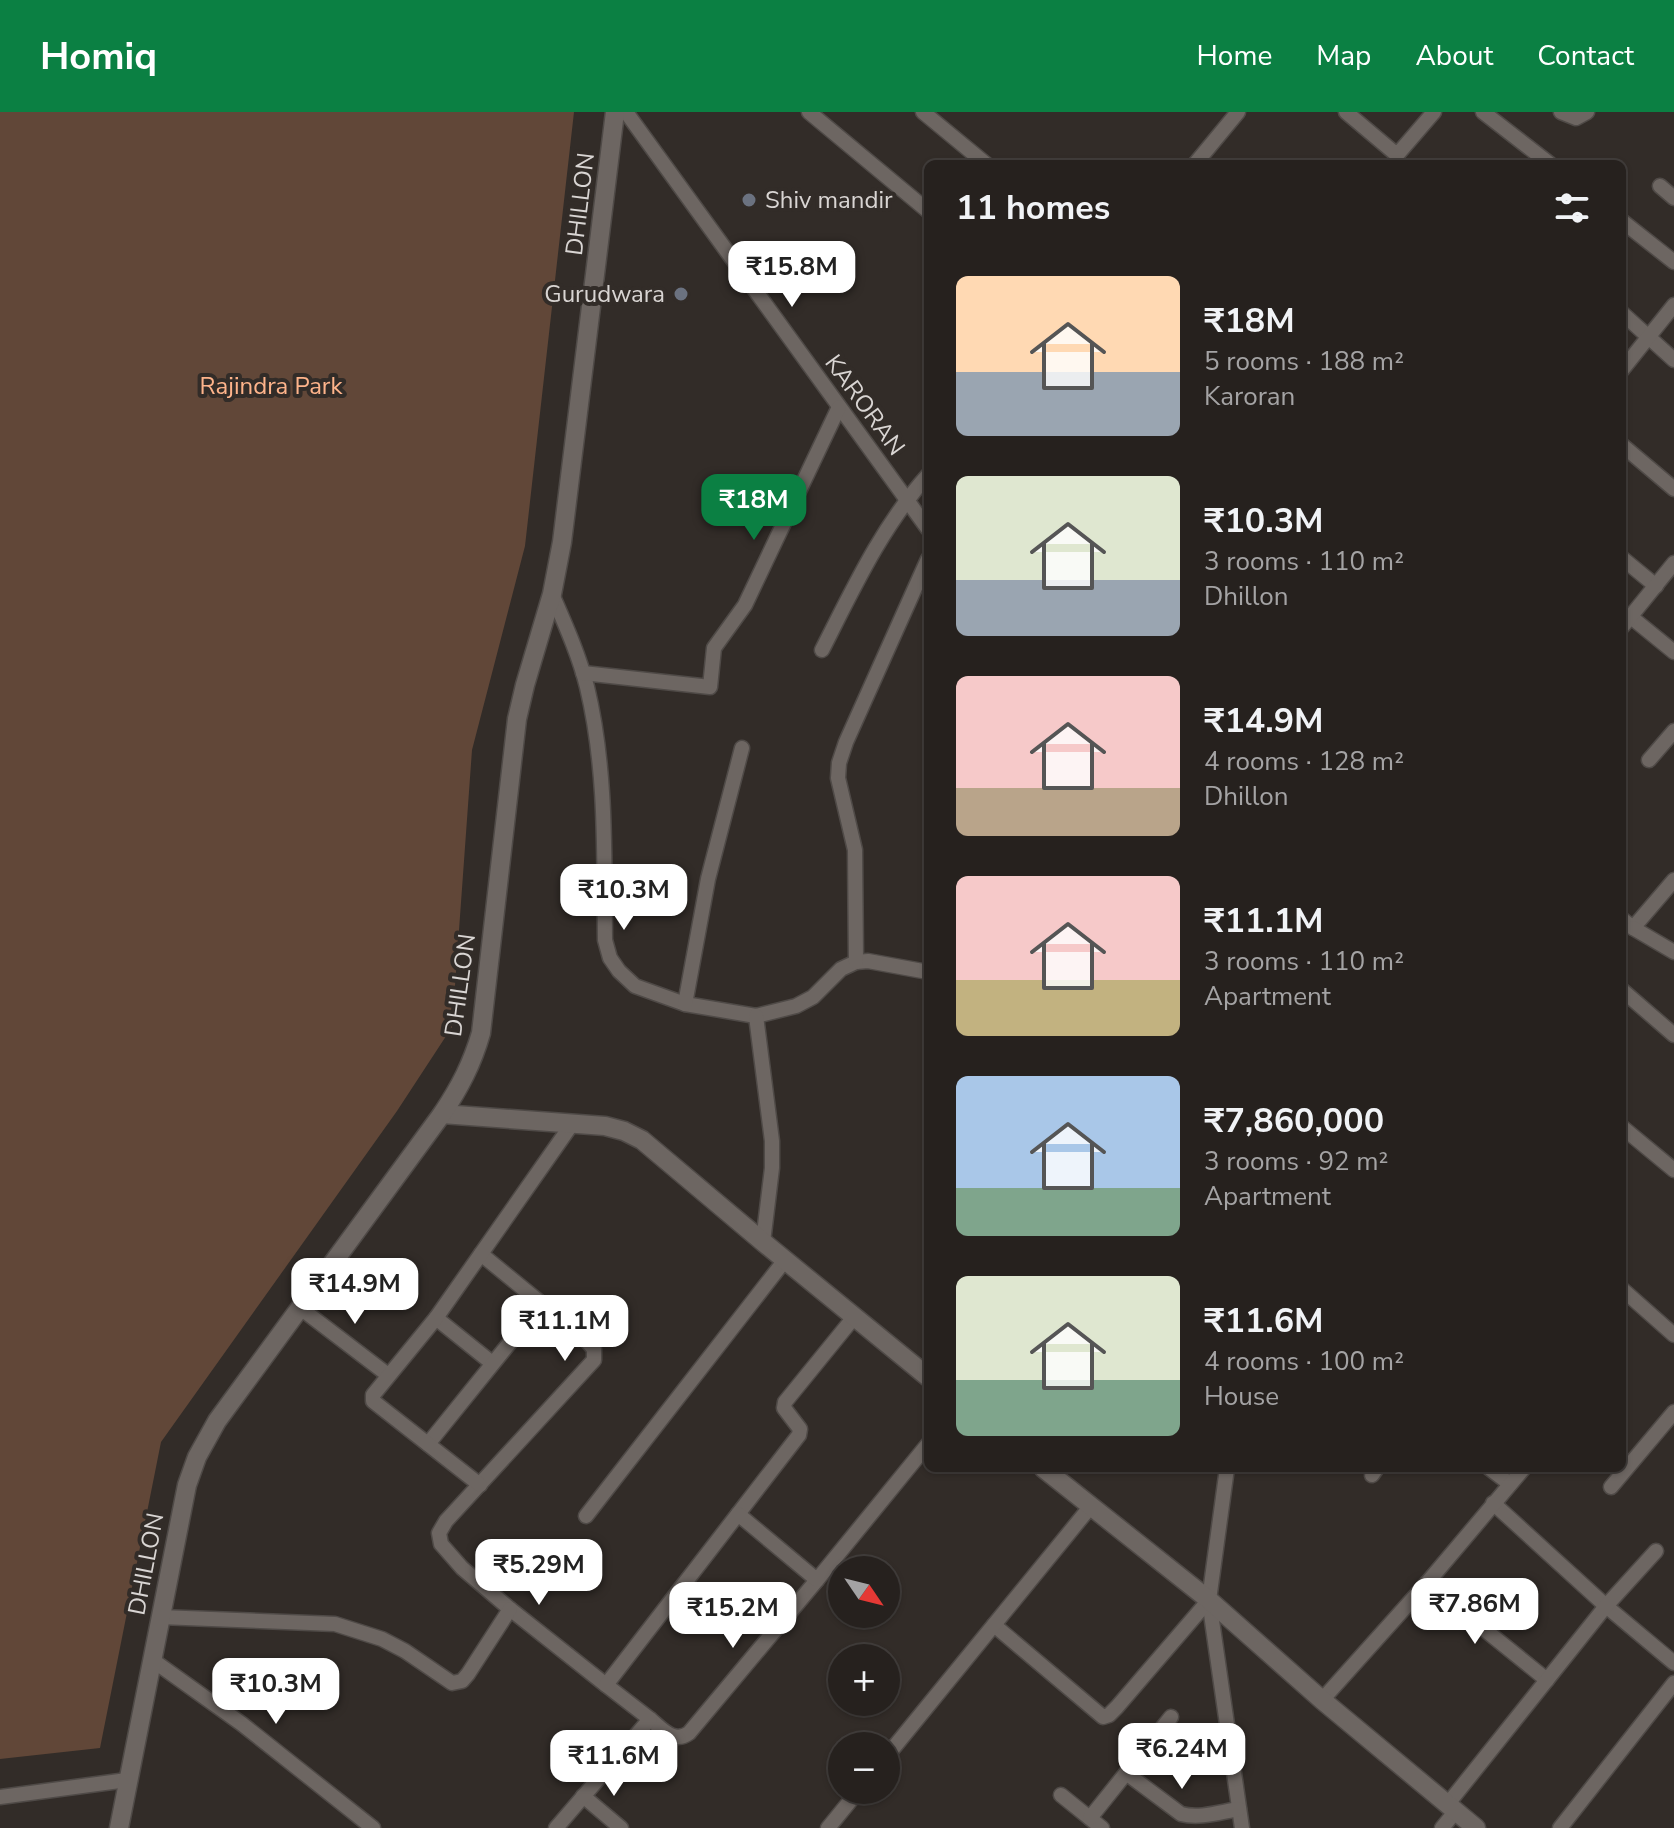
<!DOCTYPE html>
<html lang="en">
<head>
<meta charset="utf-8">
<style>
  :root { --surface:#26211e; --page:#2e2927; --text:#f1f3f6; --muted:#a4a3a4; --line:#423e3c; --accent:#0b8043 }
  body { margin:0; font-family:"Nunito Sans",sans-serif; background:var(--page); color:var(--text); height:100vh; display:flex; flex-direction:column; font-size:30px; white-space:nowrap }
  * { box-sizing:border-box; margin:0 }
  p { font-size:26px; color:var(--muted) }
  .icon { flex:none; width:44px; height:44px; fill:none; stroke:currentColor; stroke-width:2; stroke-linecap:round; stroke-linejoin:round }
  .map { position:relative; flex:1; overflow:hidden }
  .details { position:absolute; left:924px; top:48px; width:702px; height:1312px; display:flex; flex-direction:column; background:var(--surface); border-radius:12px; box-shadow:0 2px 6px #0004,0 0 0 2px var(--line) }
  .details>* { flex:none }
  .needle { width:52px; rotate:125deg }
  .controls { position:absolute; left:828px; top:1444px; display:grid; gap:16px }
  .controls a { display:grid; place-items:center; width:72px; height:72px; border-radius:50%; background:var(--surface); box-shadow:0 2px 6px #0004,0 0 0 2px var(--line); font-size:40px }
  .price { position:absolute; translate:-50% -68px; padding:0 18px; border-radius:16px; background:#fff; color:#222; font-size:26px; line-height:52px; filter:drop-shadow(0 2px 4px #0008) }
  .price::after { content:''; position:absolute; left:50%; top:48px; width:24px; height:18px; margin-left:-12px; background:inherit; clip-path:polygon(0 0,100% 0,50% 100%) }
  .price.active { background:var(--accent); color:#fff }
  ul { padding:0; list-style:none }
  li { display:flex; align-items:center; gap:24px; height:200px; padding:0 32px }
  li span { display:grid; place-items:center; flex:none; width:224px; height:160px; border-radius:12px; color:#555 }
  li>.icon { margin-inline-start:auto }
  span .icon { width:96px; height:96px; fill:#fffc; stroke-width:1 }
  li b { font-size:34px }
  h2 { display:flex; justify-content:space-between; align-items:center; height:96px; padding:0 32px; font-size:34px }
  header { display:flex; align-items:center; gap:48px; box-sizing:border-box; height:112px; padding:0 40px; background:var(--accent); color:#fff }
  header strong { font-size:38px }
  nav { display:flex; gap:44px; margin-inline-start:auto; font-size:28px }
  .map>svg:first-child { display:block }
  .green { fill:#614738 }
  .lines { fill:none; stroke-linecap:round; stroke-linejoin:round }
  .minor-casing { stroke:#4f4a47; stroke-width:17 }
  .tertiary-casing { stroke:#4f4a47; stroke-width:21 }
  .minor { stroke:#6d6662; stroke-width:14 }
  .tertiary { stroke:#6d6662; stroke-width:18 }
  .worship-dot { fill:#6b7280; stroke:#322c28; stroke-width:3 }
  .labels { text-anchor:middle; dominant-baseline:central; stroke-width:8; stroke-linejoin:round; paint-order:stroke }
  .poi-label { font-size:24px; fill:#d9d5d3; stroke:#322c28; text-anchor:start }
  .street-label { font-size:24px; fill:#d9d5d3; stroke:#322c28 }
  .park-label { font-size:24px; fill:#feb48b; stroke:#322c28 }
</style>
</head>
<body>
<header>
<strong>Homiq</strong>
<nav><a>Home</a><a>Map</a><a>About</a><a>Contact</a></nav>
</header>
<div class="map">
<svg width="1674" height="1716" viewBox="0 0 1674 1716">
  <rect width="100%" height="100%" fill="#322c28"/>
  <polygon class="green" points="0,0 574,0 525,434 472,638 452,915 397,999 161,1330 100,1636 0,1647"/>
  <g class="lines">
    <defs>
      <g id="minor">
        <polyline points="626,0 928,417"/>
        <polyline points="809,0 928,99"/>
        <polyline points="923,0 986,52"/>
        <polyline points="1346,0 1397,43 1434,0"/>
        <polyline points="1483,0 1550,52"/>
        <polyline points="1561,0 1576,6 1587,0"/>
        <polyline points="1195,52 1238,0"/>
        <polyline points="1660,74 1674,86"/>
        <polyline points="1622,109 1674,150"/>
        <polyline points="1622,201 1674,248"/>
        <polyline points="1622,258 1674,193"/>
        <polyline points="1622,333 1674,377"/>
        <polyline points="1622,446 1656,474"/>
        <path d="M 552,482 C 565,512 579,543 587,575 C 607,658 604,744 605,828 L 610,846 L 619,859 L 635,874 L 685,892 L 756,904 L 796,894 L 813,885 L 841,857 L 856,850 L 868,849 L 928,860"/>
        <polyline points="1631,505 1674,540"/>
        <polyline points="1622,515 1674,451"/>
        <path d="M 822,538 C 853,477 882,414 928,363"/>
        <polyline points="583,561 710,575 714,536 745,493 839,295"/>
        <polyline points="1649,648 1674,619"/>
        <polyline points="1622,807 1633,816 1674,768"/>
        <polyline points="1633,816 1674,840"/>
        <polyline points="856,850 855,738 838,666 839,651 846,630 928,447"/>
        <polyline points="1622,878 1674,923"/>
        <polyline points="685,892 708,767 742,636"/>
        <polyline points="756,904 772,1029 772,1056 763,1130"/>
        <polyline points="1622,1015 1674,1058"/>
        <polyline points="481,1142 586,1228 594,1237 594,1248 446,1409 439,1421 441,1432 462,1456 510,1497 606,1573"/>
        <polyline points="1622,1177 1674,1223"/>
        <polyline points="299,1195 388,1263"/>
        <polyline points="436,1206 492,1251"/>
        <polyline points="428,1332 541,1192"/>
        <polyline points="1227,1356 1209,1488 1242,1716"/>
        <polyline points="1489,1356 1510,1372"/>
        <polyline points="1372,1363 1377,1356"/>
        <polyline points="480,1373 378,1293 373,1289 373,1283 436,1206 572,1012"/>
        <polyline points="1611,1375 1674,1300"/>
        <polyline points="1493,1391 1606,1494 1674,1551"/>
        <polyline points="738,1402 799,1323 800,1317 784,1296 785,1290 855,1204"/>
        <polyline points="586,1404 785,1148"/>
        <polyline points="1427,1471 1547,1568"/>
        <polyline points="160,1505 335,1512 382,1527 405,1539 452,1571 462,1569 468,1562 510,1497"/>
        <polyline points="994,1513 1103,1605 1109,1603 1117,1595 1209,1488"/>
        <polyline points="151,1547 242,1612 373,1716"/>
        <polyline points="1322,1588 1427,1471 1524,1356"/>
        <path d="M 650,1607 C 662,1617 674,1632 689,1621 L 817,1468"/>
        <polyline points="886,1645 1091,1394"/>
        <path d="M 1126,1661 L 1181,1702 C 1200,1707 1220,1700 1239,1697"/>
        <polyline points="1061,1683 1102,1716"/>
        <polyline points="583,1684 621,1716"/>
        <polyline points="0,1685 127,1668"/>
        <polyline points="1447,1693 1606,1494 1656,1439"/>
        <polyline points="1090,1706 1171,1605"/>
        <polyline points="556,1716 650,1607 606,1573 738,1402 817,1468 928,1332"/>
        <polyline points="828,1716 859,1678"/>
        <polyline points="1442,1716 1455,1700"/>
        <polyline points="1560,1716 1674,1571"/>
      </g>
      <g id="tertiary">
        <polyline points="442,1002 605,1014 624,1019 642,1028 763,1130 928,1265"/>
        <polyline points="1043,1356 1209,1488 1322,1588 1476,1716"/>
        <path d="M 119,1716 L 187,1373 L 197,1345 L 217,1309 L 442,1002 C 460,975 472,952 481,921 L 517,607 L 525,573 L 552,482 L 562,430 L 615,0"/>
      </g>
    </defs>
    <use href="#minor" class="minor-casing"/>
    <use href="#tertiary" class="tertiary-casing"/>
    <use href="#minor" class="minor"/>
    <use href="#tertiary" class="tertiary"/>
  </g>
  <g class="worship-dot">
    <circle cx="749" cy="88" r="8"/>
    <circle cx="681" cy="182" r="8"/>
  </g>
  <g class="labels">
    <g class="poi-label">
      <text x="765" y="88">Shiv mandir</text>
      <text x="665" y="182" text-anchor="end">Gurudwara</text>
    </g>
    <g class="street-label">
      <text transform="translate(580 92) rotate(-83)">DHILLON</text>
      <text transform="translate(865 293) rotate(54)">KARORAN</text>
      <text transform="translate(460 873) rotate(-82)">DHILLON</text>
      <text transform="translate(146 1452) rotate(-79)">DHILLON</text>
    </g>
    <g class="park-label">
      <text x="271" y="274">Rajindra Park</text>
    </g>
  </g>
</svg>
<div class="controls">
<a><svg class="needle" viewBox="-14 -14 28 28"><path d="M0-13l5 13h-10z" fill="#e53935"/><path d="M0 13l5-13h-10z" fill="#a4a3a4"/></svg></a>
<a>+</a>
<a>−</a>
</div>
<b class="price" style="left:792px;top:197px">₹15.8M</b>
<b class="price active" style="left:754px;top:430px">₹18M</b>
<b class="price" style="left:624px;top:820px">₹10.3M</b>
<b class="price" style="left:355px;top:1214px">₹14.9M</b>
<b class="price" style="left:565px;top:1251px">₹11.1M</b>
<b class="price" style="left:539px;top:1495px">₹5.29M</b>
<b class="price" style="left:1475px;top:1534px">₹7.86M</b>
<b class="price" style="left:733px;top:1538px">₹15.2M</b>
<b class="price" style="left:276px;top:1614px">₹10.3M</b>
<b class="price" style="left:1182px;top:1679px">₹6.24M</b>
<b class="price" style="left:614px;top:1686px">₹11.6M</b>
<section class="details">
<h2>11 homes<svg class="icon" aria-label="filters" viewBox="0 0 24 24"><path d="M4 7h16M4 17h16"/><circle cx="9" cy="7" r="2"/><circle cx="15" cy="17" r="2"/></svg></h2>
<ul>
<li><span style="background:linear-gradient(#ffd9b3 60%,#9aa5b1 0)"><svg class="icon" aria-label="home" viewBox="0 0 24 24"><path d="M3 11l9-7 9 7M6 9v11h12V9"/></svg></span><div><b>₹18M</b><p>5 rooms · 188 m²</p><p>Karoran</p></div></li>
<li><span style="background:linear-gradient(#dfe7d0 65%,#9aa5b1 0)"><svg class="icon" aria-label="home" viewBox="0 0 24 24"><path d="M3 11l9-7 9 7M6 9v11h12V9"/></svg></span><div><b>₹10.3M</b><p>3 rooms · 110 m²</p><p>Dhillon</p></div></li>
<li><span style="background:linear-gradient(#f6c9c9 70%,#b9a48a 0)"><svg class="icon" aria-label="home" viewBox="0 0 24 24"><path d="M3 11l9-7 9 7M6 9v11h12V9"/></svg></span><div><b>₹14.9M</b><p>4 rooms · 128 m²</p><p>Dhillon</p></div></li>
<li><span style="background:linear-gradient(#f6c9c9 65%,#c2b280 0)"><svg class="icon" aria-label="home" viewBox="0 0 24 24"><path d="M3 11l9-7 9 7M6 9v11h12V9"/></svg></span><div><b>₹11.1M</b><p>3 rooms · 110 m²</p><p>Apartment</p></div></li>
<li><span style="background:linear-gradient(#a9c7e8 70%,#7fa58c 0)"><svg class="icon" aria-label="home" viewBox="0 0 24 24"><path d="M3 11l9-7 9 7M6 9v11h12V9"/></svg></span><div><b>₹7,860,000</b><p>3 rooms · 92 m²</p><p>Apartment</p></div></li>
<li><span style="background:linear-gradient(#dfe7d0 65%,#7fa58c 0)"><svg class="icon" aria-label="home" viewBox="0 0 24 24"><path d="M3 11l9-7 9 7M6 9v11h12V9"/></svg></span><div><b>₹11.6M</b><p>4 rooms · 100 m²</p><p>House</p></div></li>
</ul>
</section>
</div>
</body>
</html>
